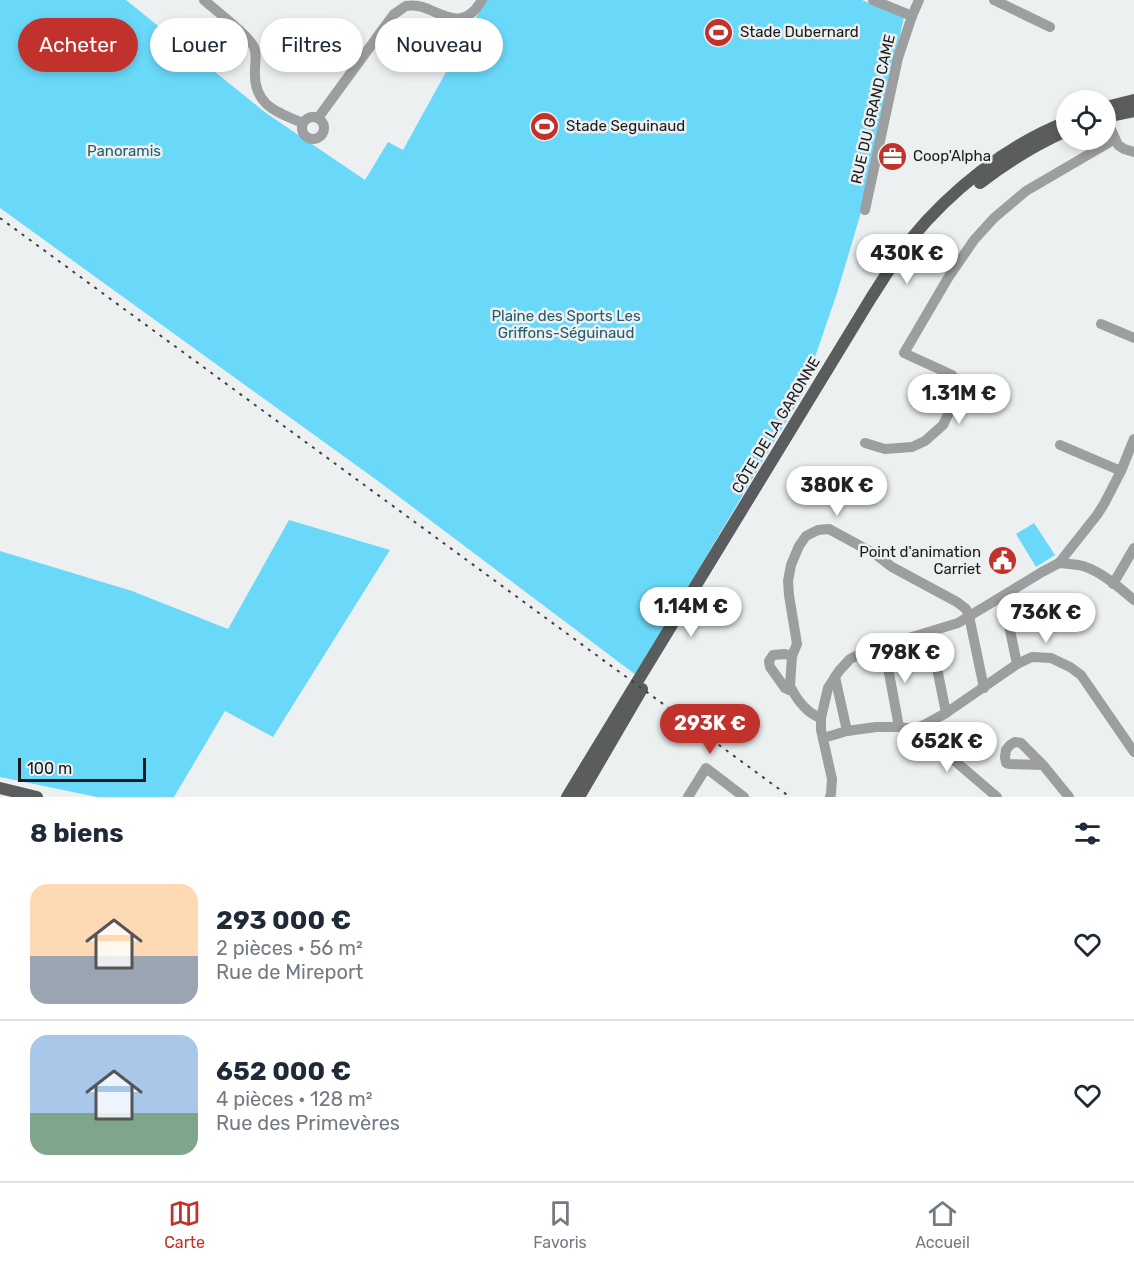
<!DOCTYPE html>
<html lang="fr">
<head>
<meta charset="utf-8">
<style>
  :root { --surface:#fff; --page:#f6f6f7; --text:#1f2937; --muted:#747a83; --line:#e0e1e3; --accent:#c0322b }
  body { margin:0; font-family:Rubik,sans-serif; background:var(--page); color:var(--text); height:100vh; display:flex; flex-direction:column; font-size:22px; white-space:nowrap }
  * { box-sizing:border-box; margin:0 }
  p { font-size:20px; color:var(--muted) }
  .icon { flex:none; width:33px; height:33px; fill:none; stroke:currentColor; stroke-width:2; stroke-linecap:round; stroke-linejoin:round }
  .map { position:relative; height:797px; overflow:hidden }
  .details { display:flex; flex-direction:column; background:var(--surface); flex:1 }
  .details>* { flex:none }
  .hud { position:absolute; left:18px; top:18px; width:600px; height:54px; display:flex; gap:12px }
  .tools { position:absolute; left:1056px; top:90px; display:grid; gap:12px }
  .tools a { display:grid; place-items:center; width:60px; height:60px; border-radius:50%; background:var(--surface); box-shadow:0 3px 9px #0003; font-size:30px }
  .scale { position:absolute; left:18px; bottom:15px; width:128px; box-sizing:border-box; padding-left:6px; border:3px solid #1a1b1c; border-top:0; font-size:16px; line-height:21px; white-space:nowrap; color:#1a1b1c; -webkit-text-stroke:4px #ecf0f1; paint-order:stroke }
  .price { position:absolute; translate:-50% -51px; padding:0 14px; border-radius:21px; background:#fff; color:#222; font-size:20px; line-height:39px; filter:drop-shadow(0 2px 3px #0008) }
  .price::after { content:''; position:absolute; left:50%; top:36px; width:18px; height:14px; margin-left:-9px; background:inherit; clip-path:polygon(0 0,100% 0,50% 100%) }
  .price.selected { background:var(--accent); color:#fff }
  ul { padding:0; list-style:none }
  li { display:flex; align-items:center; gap:18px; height:150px; padding:0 30px }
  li+li { border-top:2px solid var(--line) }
  li span { display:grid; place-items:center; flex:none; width:168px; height:120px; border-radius:18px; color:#555 }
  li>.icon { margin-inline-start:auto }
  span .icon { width:72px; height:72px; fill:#fffc; stroke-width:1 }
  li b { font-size:26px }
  h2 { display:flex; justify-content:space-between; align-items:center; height:72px; padding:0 30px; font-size:26px }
  .tag { padding:0 21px; border-radius:27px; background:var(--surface); box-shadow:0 3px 9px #0003; font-size:21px; line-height:54px }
  .tag.selected { background:var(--accent); color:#fff }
  .menu { display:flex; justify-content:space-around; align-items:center; height:84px; border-top:2px solid var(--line); background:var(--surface); font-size:16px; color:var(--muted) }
  .menu a { display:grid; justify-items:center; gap:3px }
  .menu .selected { color:var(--accent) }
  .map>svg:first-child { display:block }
  .green { fill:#6ad9f9 }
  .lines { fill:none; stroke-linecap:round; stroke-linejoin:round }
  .minor { stroke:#9d9e9f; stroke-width:10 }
  .major { stroke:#5a5c5d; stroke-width:12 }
  .rail { stroke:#3e3f40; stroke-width:2; stroke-dasharray:3 6; stroke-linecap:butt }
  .labels { text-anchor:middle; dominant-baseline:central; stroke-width:5; stroke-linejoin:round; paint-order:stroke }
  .poi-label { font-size:15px; fill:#1a1b1c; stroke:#ecf0f1; text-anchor:start }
  .street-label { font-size:15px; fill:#1a1b1c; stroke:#ecf0f1 }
  .park-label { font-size:15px; fill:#245d6c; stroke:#ecf0f1 }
</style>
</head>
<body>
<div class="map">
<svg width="1134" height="797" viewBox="0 0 1134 797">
  <rect width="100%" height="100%" fill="#ecf0f1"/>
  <g class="green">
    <polygon points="0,0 126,0 266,113 365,180 388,142 403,150 478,14 476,0 862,0 904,17 862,209 837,293 802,395 636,675 378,481 0,208"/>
    <polygon points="289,520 390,550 273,737 225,711 174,797 97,797 0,777 0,551 132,591 228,629"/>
    <polygon points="1034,523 1055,555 1036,567 1016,534"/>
  </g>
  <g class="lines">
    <g class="minor">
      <path d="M 204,0 C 214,9 250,37 254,47 C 257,55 255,63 255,70 C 253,105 276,112 303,123"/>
      <polyline points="873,0 912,16"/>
      <polyline points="994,0 1050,27"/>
      <circle cx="313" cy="128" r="11"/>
      <path d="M 318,118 L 394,14 C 398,12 402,8 406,6 C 433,0 458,41 482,0"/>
      <polyline points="1106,118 1118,145 1124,149 1134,152"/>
      <polyline points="865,210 898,58 912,16 919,0"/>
      <polyline points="1101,324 1134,338"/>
      <polyline points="865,443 885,449 912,447 925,441 943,425 953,404 956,380 952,375 904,353 948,278 974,240 994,218 1026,191 1115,139"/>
      <polyline points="1060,445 1121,471"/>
      <path d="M 1059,563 C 1067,564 1075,564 1083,566 C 1102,572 1120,588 1134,600"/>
      <polyline points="1113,584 1134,548"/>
      <polyline points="1003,597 1017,664"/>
      <polyline points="930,633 946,713"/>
      <polyline points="884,646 899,727"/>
      <polyline points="792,656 797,644 789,595 788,581 791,565 799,546 806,536 818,530 829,529 875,554 892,567 957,602 966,609 969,616 984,688"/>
      <polyline points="835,677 847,731"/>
      <path d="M 791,689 L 789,690 L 785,688 L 770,667 L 769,661 L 773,655 L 785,654 L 792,656 L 790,686 C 797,700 806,713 821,718"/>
      <polyline points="924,725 935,744 997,797"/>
      <polyline points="823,738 847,731 876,727 899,727 914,729 924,725 946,713 1017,664 1032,657 1051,658 1070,667 1081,675 1134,752"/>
      <polyline points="1043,765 1009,764 1006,763 1005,757 1006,750 1010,745 1015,742 1021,743 1043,765 1069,797"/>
      <polyline points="688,797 706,768 744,797"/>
      <polyline points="830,797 831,794 832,779 821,730 821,718 828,688 839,671 850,659 866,651 958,623 1042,572 1059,563 1097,515 1104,504 1121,471 1134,439"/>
    </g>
    <g class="major">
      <polyline points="1106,107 1134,100"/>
      <polyline points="1106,117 1134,111"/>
      <path d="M 980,183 C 1007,162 1035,145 1066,131"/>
      <polyline points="0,788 37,797"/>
      <path d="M 567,797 L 871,298 C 884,278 896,258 910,240 C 950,191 1007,145 1066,122"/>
      <polyline points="579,797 642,689"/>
    </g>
    <polyline class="rail" points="0,218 790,797"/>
  </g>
  <defs>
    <symbol id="stadium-disc" viewBox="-11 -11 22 22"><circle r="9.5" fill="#c0322b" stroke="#ecf0f1"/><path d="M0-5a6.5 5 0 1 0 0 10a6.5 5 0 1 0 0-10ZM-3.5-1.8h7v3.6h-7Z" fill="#fff"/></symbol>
    <symbol id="office-disc" viewBox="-11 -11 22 22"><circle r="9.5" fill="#c0322b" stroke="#ecf0f1"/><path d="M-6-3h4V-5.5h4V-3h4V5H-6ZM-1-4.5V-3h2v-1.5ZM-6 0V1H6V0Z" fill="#fff"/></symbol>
    <symbol id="civic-disc" viewBox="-11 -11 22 22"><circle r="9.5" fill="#c0322b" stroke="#ecf0f1"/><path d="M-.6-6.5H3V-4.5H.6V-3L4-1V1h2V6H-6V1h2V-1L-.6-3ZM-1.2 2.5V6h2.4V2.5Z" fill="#fff"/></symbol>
  </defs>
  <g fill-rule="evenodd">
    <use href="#stadium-disc" x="702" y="16" width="33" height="33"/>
    <use href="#stadium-disc" x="528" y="110" width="33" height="33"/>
    <use href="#office-disc" x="876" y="140" width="33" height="33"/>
    <use href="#civic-disc" x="986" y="544" width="33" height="33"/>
  </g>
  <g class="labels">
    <g class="poi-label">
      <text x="740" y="32">Stade Dubernard</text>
      <text x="566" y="126">Stade Seguinaud</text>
      <text x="913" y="156">Coop'Alpha</text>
      <text x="981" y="552" text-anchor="end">Point d'animation<tspan x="981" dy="17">Carriet</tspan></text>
    </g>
    <g class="street-label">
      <text transform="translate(873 109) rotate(-77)">RUE DU GRAND CAME</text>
      <text transform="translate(776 425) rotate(-59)">CÔTE DE LA GARONNE</text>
    </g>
    <g class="park-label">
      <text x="124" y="151">Panoramis</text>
      <text x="566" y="316">Plaine des Sports Les<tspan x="566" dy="17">Griffons-Séguinaud</tspan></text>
    </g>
  </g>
</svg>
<div class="tools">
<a><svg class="icon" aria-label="locate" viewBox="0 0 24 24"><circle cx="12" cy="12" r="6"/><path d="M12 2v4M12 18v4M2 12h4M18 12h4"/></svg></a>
</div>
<div class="scale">100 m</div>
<b class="price" style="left:907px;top:285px">430K €</b>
<b class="price" style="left:959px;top:425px">1.31M €</b>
<b class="price" style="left:837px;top:517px">380K €</b>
<b class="price" style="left:691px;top:638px">1.14M €</b>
<b class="price" style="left:1046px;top:644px">736K €</b>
<b class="price" style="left:905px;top:684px">798K €</b>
<b class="price selected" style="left:710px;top:755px">293K €</b>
<b class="price" style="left:947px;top:773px">652K €</b>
<div class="hud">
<a class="tag selected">Acheter</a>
<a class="tag">Louer</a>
<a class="tag">Filtres</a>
<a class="tag">Nouveau</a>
</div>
</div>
<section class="details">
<h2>8 biens<svg class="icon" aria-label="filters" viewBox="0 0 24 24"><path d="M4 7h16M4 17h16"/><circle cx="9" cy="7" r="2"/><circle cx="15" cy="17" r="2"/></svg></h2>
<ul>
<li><span style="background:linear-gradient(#ffd9b3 60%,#9aa5b1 0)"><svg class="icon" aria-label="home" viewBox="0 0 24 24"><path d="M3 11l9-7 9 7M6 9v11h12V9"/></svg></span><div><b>293 000 €</b><p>2 pièces · 56 m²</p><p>Rue de Mireport</p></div><svg class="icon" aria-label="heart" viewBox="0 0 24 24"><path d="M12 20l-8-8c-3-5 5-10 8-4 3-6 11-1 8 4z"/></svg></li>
<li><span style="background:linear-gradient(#a9c7e8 65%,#7fa58c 0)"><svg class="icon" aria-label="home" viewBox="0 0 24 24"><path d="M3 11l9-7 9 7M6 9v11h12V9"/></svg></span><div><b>652 000 €</b><p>4 pièces · 128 m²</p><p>Rue des Primevères</p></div><svg class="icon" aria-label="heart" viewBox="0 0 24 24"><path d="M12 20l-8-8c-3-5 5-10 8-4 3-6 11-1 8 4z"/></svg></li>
</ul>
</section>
<nav class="menu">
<a class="selected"><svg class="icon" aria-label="map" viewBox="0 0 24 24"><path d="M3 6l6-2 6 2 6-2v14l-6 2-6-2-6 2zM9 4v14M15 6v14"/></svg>Carte</a>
<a><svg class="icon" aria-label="saved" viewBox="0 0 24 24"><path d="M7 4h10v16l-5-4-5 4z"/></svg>Favoris</a>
<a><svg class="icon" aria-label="home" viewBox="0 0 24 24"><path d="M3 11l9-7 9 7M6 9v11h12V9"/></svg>Accueil</a>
</nav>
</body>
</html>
